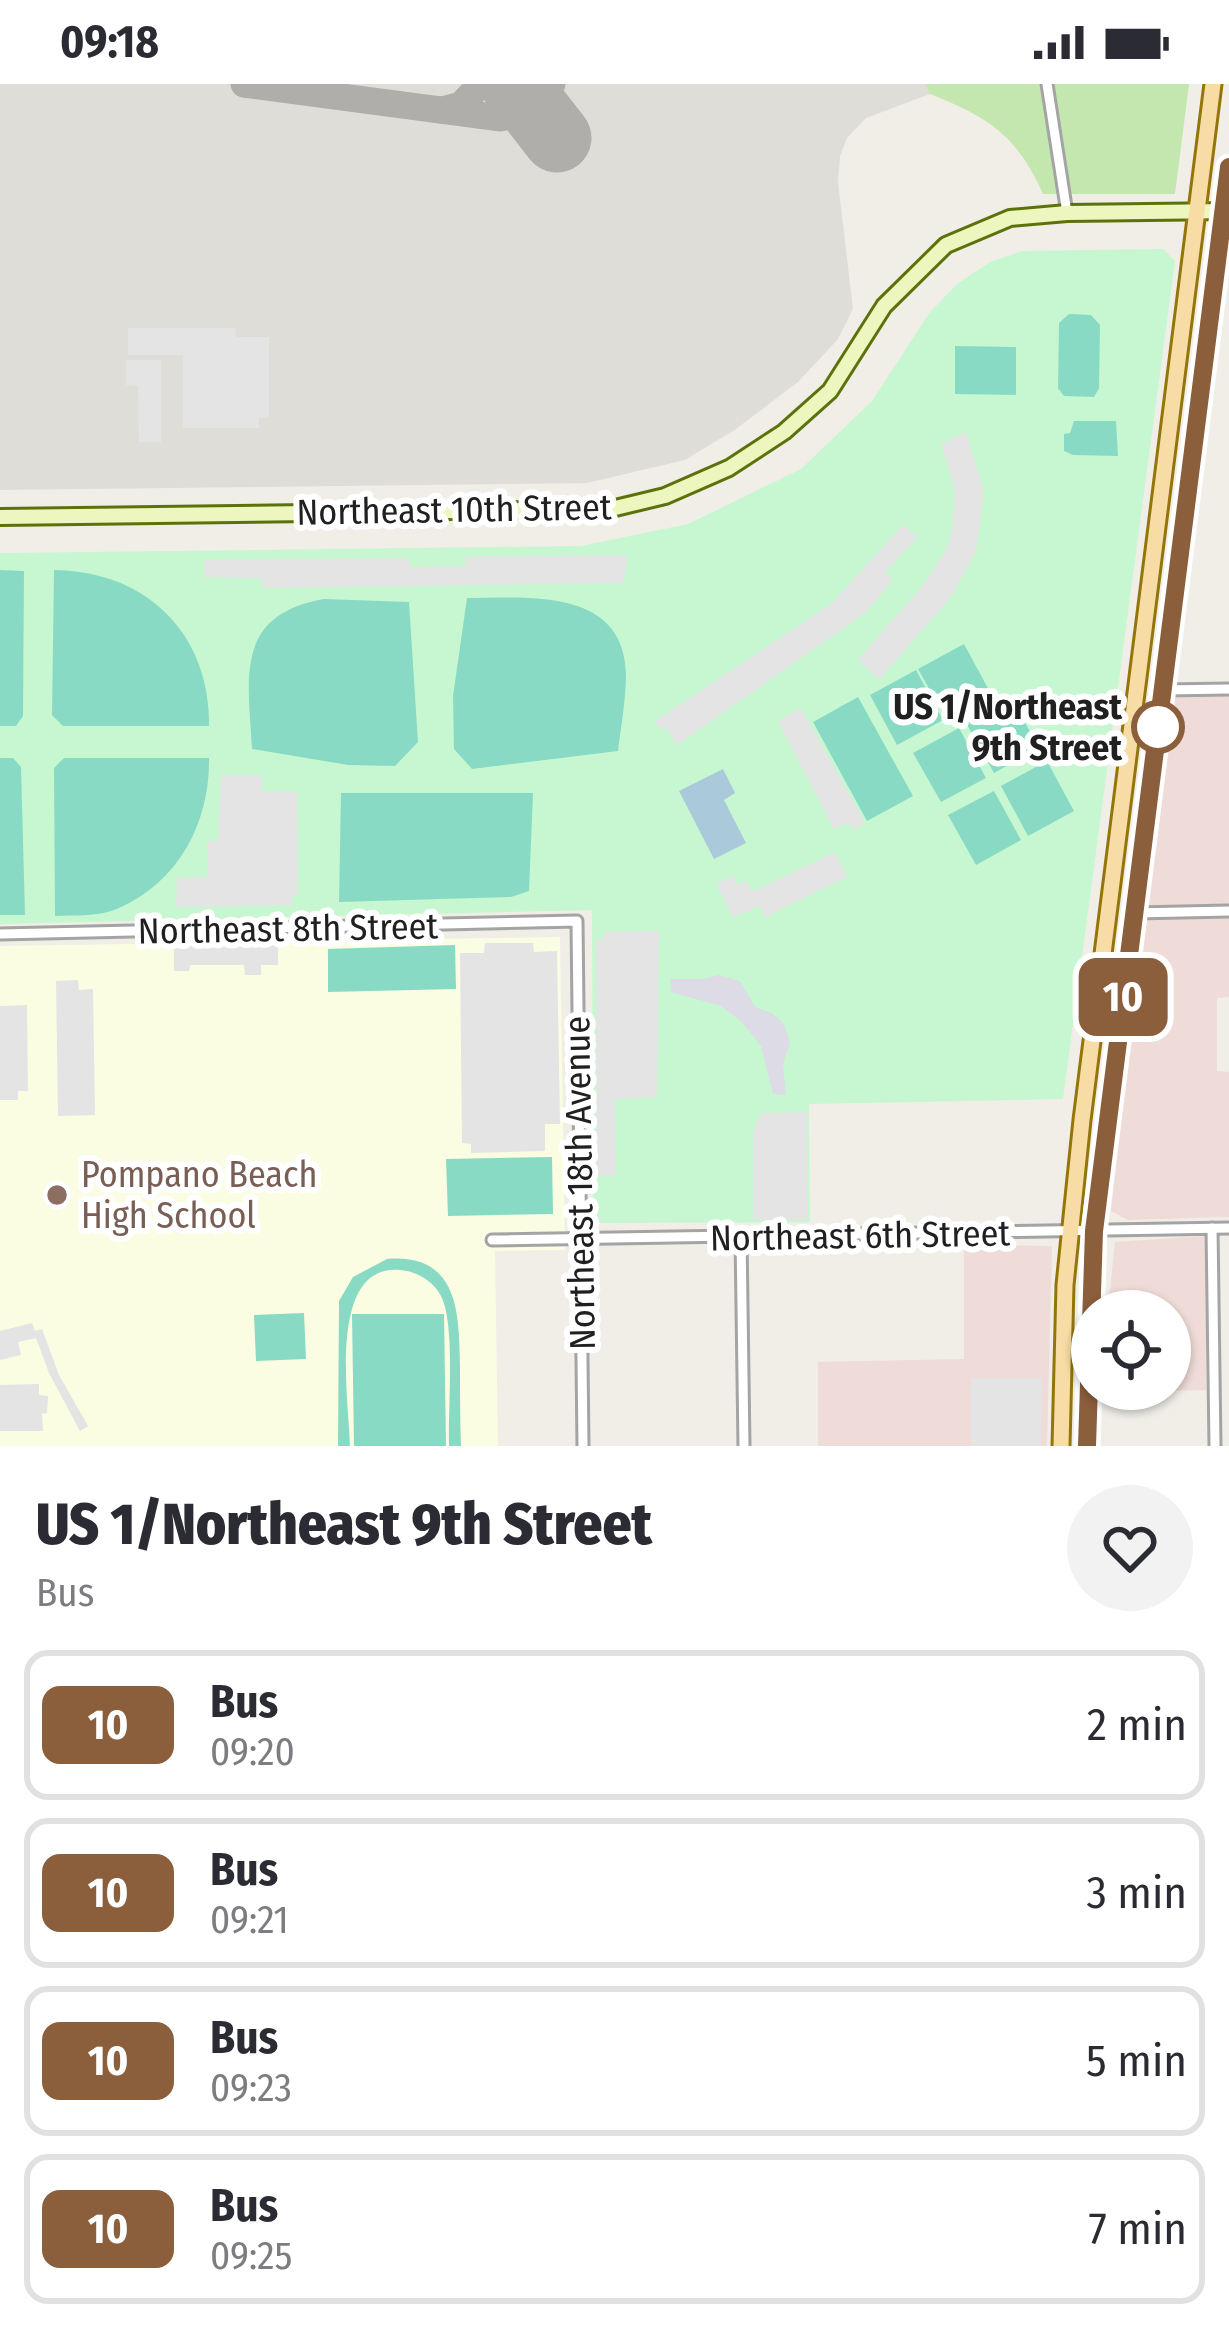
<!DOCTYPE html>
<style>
:root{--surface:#fff;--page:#f2f2f3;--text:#2b2b33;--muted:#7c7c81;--line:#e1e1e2}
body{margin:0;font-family:"Fira Sans Condensed",sans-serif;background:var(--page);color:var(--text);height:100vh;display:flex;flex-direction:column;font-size:45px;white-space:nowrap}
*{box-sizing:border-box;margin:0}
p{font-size:39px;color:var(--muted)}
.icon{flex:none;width:66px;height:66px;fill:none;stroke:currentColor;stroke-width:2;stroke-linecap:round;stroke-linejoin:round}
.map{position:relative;height:1362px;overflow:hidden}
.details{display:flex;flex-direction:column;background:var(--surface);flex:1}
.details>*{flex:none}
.badge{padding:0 24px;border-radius:18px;font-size:42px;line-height:78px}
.controls{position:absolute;left:1071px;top:1206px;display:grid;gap:24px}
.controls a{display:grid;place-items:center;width:120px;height:120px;border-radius:50%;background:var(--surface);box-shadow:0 3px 9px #0004;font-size:60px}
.map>.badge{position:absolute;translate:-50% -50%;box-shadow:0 0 0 6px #fff}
.round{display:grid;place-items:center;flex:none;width:126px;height:126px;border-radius:63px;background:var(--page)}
.headline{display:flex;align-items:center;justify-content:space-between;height:204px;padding:0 36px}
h1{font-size:57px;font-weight:800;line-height:90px}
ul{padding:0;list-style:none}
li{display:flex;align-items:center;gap:36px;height:150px;margin:0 24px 18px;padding:0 12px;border:6px solid var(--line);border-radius:24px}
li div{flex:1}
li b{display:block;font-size:45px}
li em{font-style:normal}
li .badge{min-width:132px;font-weight:700;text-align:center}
.status{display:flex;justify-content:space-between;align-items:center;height:84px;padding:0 60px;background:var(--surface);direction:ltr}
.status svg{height:33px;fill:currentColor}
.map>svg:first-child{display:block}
.commercial{fill:#efdbd7}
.education{fill:#fafde2}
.airport{fill:#dfddd8}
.grass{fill:#c4e7b0}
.park{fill:#c7f7d0}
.pitch{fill:#89dac4}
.parking{fill:#e4e4e4}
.plaza{fill:#dcdbe6}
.water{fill:#aacadb}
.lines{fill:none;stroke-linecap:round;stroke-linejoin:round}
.taxiway{stroke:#afaeaa;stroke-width:27}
.runway{stroke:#afaeaa;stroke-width:69}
.street-casing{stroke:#a4a4a4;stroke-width:15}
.secondary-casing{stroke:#5b720b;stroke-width:20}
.primary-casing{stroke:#937509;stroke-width:21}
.street{stroke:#fff;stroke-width:9}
.secondary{stroke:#edf6be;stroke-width:14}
.primary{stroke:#f7dda5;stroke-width:15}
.line-casing{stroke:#fff;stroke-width:27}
.line{stroke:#8b5e3c;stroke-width:18}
.stop-dot{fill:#fff;stroke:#8b5e3c;stroke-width:6}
.education-dot{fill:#8d6e63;stroke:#fff;stroke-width:4.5}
.labels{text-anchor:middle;stroke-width:12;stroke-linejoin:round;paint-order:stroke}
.street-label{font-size:36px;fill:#202020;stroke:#fff}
.stop-label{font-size:36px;font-weight:bold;fill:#202020;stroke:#fff;text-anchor:end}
.education-label{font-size:36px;fill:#785e54;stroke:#fff;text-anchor:start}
</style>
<div class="status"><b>09:18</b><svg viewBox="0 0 49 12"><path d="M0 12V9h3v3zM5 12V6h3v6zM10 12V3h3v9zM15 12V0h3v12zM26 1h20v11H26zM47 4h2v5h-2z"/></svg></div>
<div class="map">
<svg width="1229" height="1362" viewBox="0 0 1229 1362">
<rect width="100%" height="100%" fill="#f0eee7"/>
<g class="commercial">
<polygon points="1168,611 1229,611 1229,913 1217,914 1217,987 1229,988 1229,1133 1128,1136 1111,1127"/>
<polygon points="1206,1152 1206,1306 1101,1308 1170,1305 1170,1227 1108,1227 1115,1158"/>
<polygon points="964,1161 1052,1162 1047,1362 818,1362 818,1278 964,1275"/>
</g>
<polygon class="education" points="560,853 565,1166 495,1167 498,1362 0,1362 0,862"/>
<polygon class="airport" points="0,0 925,0 930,10 866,34 847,54 840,72 838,98 853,225 838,255 799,297 736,345 685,376 587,399 0,406"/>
<path class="grass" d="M925 0H1189L1175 110H1043C1017 52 989 33 930 10Z"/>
<polygon class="park" points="1163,165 1175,177 1063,1015 809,1020 810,1138 601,1139 593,1127 592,826 0,840 0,469 581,462 688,440 801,385 872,317 930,228 957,200 990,178 1022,167"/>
<g class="pitch">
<polygon points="1069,230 1091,231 1100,241 1099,304 1094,313 1064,312 1058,304 1059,239"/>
<polygon points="955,262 1016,263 1016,311 955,310"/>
<polygon points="1074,337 1116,337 1118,372 1073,371 1064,367 1064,350 1070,349"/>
<polygon points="0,486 24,487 23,632 16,642 0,642"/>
<path d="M54 486C147 487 210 550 209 642H63L52 631Z"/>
<path d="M467 514C527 514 624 503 626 590 626 615 621 642 618 667L472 685 454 665 453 612Z"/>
<path d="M324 515 409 518 418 658 395 682 348 681 252 665C248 593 234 531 324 515Z"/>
<polygon points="964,560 991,610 946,635 918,585"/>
<polygon points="916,586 943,636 897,661 870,611"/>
<polygon points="858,613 913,712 867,737 813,638"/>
<polygon points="1012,615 1039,664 994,689 966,639"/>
<polygon points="959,644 986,694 941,718 913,669"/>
<polygon points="0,674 13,674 21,683 25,831 0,831"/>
<path d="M64 674H209C210 737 180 797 119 824 99 833 76 831 55 832L54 684Z"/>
<polygon points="1047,677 1074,727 1028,752 1001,702"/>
<polygon points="994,707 1021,756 976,781 948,731"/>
<polygon points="341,709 533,709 529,807 511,813 339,818"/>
<polygon points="455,861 456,905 328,908 328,865"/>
<polygon points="552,1073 553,1130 448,1132 446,1075"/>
<path d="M387 1175C460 1169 459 1231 460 1284 460 1310 460 1336 461 1362H449C448 1323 454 1259 445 1223 441 1204 425 1191 407 1187 325 1171 349 1316 350 1362H338L339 1217 353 1193Z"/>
<polygon points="304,1229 306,1275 256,1277 254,1231"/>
<polygon points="352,1230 444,1230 446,1362 354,1362"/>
</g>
<g class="parking">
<polygon points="128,244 235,244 236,253 269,253 269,333 259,334 259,344 183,344 183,271 128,271"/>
<polygon points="126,276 161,276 161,358 139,358 138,302 126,301"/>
<polygon points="966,348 984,408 976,467 951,513 879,596 858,575 921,504 945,468 952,448 955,405 941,360"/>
<polygon points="903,441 918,453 885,488 893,496 865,529 677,661 666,643 661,646 655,637 831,520"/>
<polygon points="627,471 624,499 262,504 261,494 204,493 205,476 409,474 410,483 465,482 466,473"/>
<polygon points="801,624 865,739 853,746 849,739 834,745 778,637"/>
<polygon points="221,691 262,691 262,707 297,707 298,811 292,812 292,821 176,823 177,794 208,793 208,757 218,757"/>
<polygon points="835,768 847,793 765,833 760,822 733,833 716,799 733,792 738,801 746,797 752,808"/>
<polygon points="659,847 657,1013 615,1015 616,1092 597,1092 596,856 604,855 604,848"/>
<polygon points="485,859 533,859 534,868 557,867 560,1040 545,1040 545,1067 471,1069 471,1060 462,1059 460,869 484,869"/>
<polygon points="278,861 278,881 261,881 261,891 245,891 244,881 190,881 189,887 174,887 174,865 184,862"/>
<polygon points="78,896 79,906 93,905 95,1031 58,1032 56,897"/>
<polygon points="27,921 28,1007 18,1007 18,1016 0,1016 0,922"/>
<polygon points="807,1028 808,1136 753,1136 753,1050 760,1029"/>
<polygon points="32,1239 35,1247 42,1245 59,1291 88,1342 80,1347 49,1289 36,1254 18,1258 21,1271 0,1276 0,1247"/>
<polygon points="971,1294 1042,1294 1041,1362 971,1362"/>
<polygon points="39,1300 39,1311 48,1312 47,1329 42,1330 43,1347 0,1347 0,1301"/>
</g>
<polygon class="plaza" points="718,891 740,897 755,923 772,929 784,940 790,959 783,980 786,1011 773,1010 761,962 742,938 721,922 671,908 670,895 703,895"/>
<polygon class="water" points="723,685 735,709 724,716 746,759 714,775 679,707"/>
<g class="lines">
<g class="taxiway">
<polyline points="244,0 501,34 535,25 552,0"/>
<polyline points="442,26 461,21 481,0"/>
</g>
<polyline class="runway" points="515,0 557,54"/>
<defs>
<g id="street">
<polyline points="1047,0 1067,129"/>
<polyline points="1163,606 1229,605"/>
<polyline points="1134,829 1229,827"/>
<polyline points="0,850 577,837 583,1362"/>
<polyline points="1212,1144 1215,1362"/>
<polyline points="741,1152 744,1362"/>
<polyline points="492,1156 1229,1144"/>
</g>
<polyline id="secondary" points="0,433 611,425 665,412 729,384 784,348 830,307 884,222 946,161 1010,134 1067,129 1229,127"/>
<g id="primary">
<polyline points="1061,1362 1065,1201 1082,1036 1213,0"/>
<polyline points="1087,1362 1094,1147 1229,83"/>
</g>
</defs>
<use href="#street" class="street-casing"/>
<use href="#secondary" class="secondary-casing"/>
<use href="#primary" class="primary-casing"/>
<use href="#street" class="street"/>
<use href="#secondary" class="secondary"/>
<use href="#primary" class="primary"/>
</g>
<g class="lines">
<defs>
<polyline id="line" points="1087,1362 1094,1147 1229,83"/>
</defs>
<use href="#line" class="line-casing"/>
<use href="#line" class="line"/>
</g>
<circle class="stop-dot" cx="1158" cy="643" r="24"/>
<circle class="education-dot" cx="57" cy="1111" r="12"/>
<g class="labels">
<g class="street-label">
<text transform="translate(454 425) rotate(-1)" y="13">Northeast 10th Street</text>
<text transform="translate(288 844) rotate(-1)" y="13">Northeast 8th Street</text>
<text transform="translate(579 1099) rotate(-91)" y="13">Northeast 18th Avenue</text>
<text transform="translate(860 1151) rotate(-1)" y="13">Northeast 6th Street</text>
</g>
<g class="stop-label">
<text x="1122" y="635">US 1/Northeast<tspan x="1122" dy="41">9th Street</tspan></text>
</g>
<g class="education-label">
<text x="81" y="1103">Pompano Beach<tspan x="81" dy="41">High School</tspan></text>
</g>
</g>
</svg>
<div class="controls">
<a><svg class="icon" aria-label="locate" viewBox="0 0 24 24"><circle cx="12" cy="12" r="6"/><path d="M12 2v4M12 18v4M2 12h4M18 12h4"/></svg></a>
</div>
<b class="badge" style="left:1123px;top:913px;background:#8b5e3c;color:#fff">10</b>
</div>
<section class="details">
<div class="headline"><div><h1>US 1/Northeast 9th Street</h1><p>Bus</p></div><a class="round"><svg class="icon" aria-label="heart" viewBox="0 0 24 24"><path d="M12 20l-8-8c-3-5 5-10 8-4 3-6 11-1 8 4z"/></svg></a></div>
<ul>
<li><span class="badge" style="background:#8b5e3c;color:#fff">10</span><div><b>Bus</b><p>09:20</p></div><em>2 min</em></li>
<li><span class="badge" style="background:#8b5e3c;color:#fff">10</span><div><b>Bus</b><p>09:21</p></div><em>3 min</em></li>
<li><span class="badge" style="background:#8b5e3c;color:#fff">10</span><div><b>Bus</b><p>09:23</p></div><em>5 min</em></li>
<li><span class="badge" style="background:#8b5e3c;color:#fff">10</span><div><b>Bus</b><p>09:25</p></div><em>7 min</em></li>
</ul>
</section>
